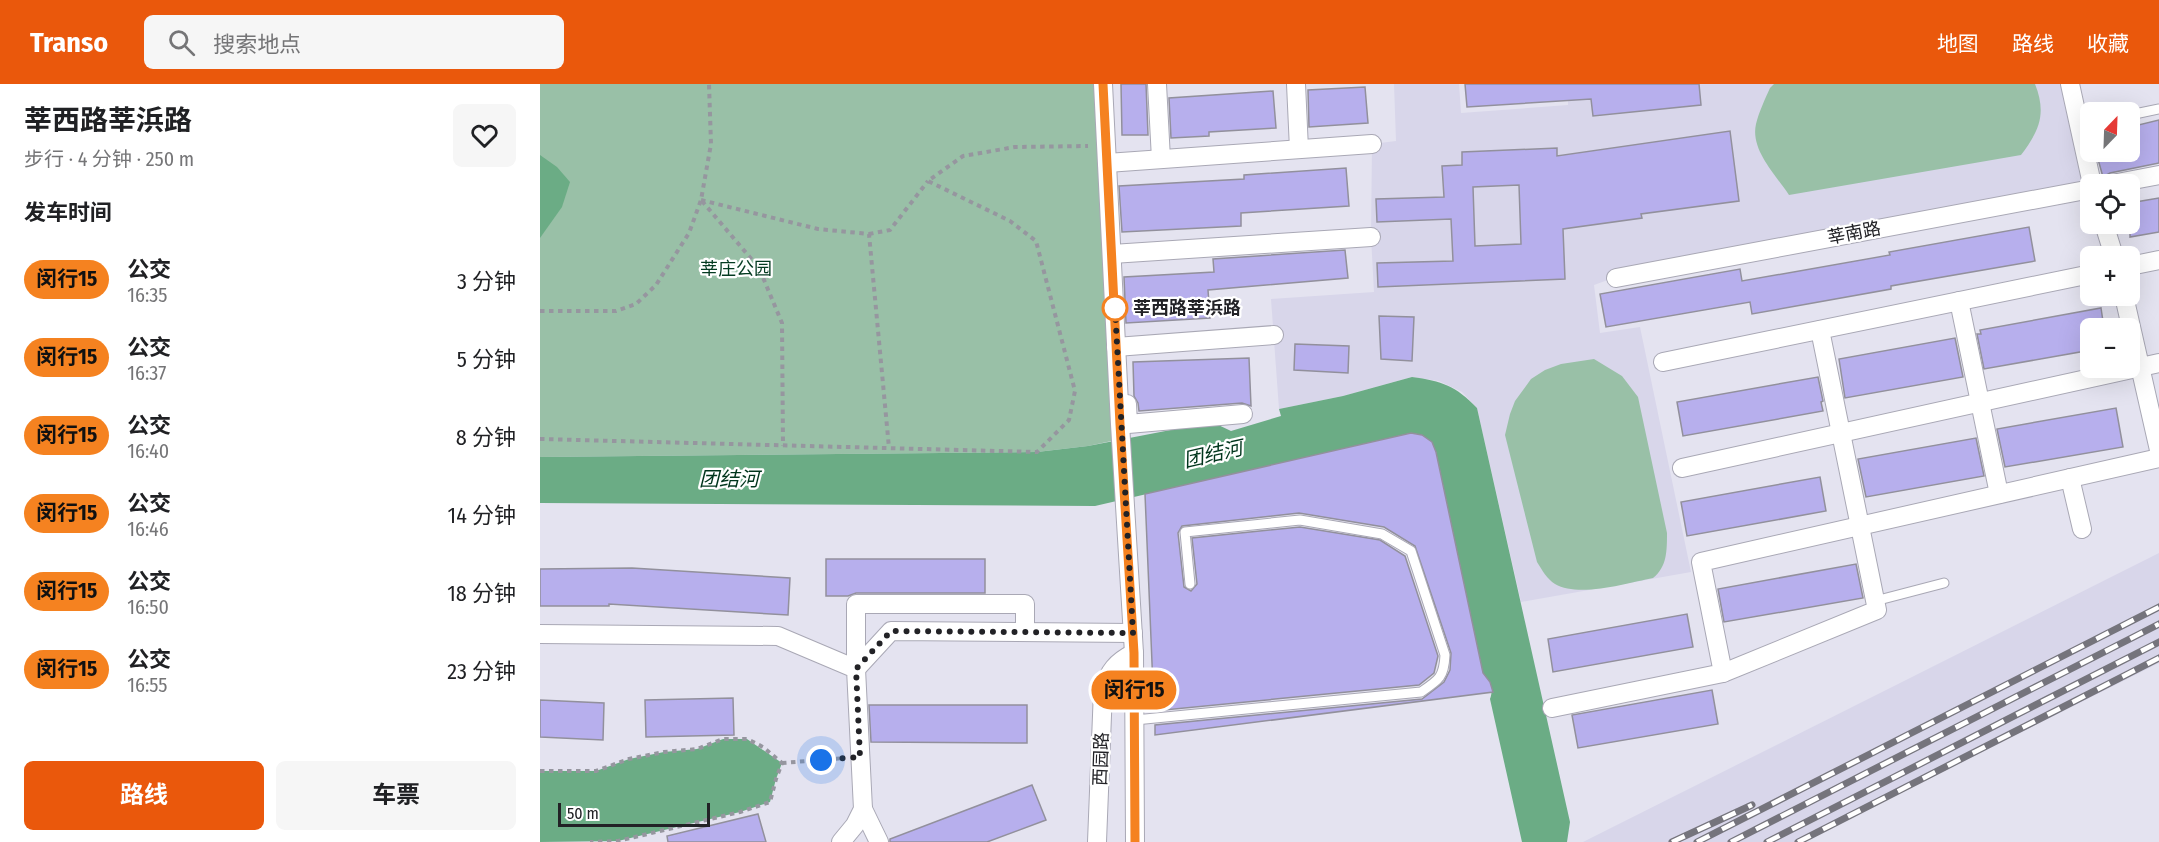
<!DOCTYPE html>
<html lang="zh">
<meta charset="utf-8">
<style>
:root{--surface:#fff;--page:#f6f6f6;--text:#202124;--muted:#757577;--accent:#ea580c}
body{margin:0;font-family:"Fira Sans Condensed","Noto Sans SC",sans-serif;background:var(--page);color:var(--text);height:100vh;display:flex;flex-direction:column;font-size:22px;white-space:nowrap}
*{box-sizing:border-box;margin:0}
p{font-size:20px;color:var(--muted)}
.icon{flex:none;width:33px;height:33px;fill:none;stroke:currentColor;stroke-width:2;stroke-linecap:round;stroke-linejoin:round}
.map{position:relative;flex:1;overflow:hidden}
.drawer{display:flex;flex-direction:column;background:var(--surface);width:540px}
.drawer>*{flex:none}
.badge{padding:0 12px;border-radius:20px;font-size:21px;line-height:39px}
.needle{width:39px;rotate:23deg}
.controls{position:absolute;left:1540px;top:18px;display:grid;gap:12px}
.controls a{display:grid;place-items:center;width:60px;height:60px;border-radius:9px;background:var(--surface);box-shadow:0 6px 24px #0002;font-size:30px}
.scale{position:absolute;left:18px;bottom:15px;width:152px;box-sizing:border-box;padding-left:6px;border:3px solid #222226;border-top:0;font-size:16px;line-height:21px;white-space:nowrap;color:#222226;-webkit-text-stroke:4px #fff;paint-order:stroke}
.you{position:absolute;width:30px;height:30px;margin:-15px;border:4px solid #fff;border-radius:50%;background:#1a73e8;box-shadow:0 0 0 9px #1a73e833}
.map>.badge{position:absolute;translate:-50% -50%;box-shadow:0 0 0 3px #fff}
h2{padding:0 24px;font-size:22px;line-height:54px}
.round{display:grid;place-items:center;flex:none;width:63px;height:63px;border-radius:9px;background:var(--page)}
.overview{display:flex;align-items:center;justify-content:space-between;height:102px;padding:0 24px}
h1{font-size:28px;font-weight:700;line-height:45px}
.action{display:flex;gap:12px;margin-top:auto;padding:12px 24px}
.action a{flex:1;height:69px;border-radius:9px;background:var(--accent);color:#fff;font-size:24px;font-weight:700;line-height:69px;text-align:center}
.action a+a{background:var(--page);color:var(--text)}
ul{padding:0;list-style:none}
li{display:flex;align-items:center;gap:18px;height:78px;padding:0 24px}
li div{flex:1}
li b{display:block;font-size:22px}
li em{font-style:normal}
li .badge{min-width:66px;font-weight:700;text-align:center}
header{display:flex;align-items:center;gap:36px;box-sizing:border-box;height:84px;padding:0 30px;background:var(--accent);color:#fff}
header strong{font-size:28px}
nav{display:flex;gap:33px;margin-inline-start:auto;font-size:21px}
.search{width:420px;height:54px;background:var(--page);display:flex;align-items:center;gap:15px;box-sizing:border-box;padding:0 21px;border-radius:9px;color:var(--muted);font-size:22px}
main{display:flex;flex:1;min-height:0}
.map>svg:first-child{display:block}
.built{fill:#d8d6ea}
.green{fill:#99c0a7}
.water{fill:#6bac85}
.building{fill:#b7afed;stroke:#92909c;stroke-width:1.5;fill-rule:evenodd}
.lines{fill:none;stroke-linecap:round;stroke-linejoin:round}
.lane-casing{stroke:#a9a8b5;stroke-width:11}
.street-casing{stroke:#a9a8b5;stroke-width:20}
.path{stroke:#96969f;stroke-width:4;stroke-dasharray:4.5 4.5;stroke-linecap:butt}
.lane{stroke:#fff;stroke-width:9}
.street{stroke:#fff;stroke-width:18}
.rail-casing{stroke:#75747c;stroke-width:7}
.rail{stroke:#fff;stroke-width:4.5;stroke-dasharray:14;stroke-linecap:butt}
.line-casing{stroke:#fff;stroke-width:14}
.line{stroke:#f58220;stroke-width:9}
.walk{stroke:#222226;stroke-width:6;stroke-dasharray:0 10.8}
.stop-dot{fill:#fff;stroke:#f58220;stroke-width:3}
.labels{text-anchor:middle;stroke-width:4.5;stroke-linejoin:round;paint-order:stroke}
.street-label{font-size:18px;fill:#222226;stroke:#fff}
.park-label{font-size:18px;fill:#043b21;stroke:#fff}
.stop-label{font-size:18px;font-weight:bold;fill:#222226;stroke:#fff;text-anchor:start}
.water-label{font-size:20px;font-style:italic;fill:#00351c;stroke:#fff}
</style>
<header>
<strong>Transo</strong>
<div class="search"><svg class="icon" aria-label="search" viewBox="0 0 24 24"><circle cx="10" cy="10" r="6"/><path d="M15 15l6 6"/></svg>搜索地点</div>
<nav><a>地图</a><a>路线</a><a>收藏</a></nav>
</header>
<main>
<section class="drawer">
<div class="overview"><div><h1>莘西路莘浜路</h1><p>步行 · 4 分钟 · 250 m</p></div><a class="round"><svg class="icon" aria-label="heart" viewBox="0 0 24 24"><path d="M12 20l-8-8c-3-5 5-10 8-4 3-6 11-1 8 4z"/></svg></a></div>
<h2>发车时间</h2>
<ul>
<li><span class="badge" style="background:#f58220;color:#111">闵行15</span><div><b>公交</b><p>16:35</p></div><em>3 分钟</em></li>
<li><span class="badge" style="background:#f58220;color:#111">闵行15</span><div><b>公交</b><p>16:37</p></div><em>5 分钟</em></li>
<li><span class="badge" style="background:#f58220;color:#111">闵行15</span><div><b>公交</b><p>16:40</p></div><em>8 分钟</em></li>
<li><span class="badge" style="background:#f58220;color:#111">闵行15</span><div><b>公交</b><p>16:46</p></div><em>14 分钟</em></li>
<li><span class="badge" style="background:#f58220;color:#111">闵行15</span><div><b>公交</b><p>16:50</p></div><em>18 分钟</em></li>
<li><span class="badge" style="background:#f58220;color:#111">闵行15</span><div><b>公交</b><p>16:55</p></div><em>23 分钟</em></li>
</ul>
<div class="action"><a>路线</a><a>车票</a></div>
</section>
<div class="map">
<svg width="1619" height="758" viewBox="0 0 1619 758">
<rect width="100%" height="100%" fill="#e4e3f0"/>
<g class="built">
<polygon points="854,0 919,0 921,29 1028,21 1028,0 1530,0 1552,100 1076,193 1054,201 1060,249 1100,243 1151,488 981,518 937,324 922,308 899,297 872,293 803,312 739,325 731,215 834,208 831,153 832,60 856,57"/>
<polygon points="1619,469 1619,579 1263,758 1043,758"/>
</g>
<g class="green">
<polygon points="0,0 563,0 581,355 548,362 497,368 0,373"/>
<path d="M1234 0H1495C1507 30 1499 47 1481 71L1249 111C1236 91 1210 66 1216 40 1219 28 1225 15 1230 4Z"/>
<path d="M1054 275 1082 292 1098 313 1127 449C1127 467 1127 483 1113 494 1087 499 1039 514 1015 500 1007 495 1002 486 997 478L965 351 970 330 975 317 991 295 1005 286 1021 280Z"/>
</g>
<g class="water">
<polygon points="0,71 17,83 30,98 22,123 0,154"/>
<path d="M872 293C902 297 916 302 937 324L1030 738 1027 758H982L950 615C954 604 950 598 943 589L896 368C891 355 885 351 871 349L555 422 0 419V373L497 368 548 362 672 338 691 347 741 332 739 325 803 312Z"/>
<polygon points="183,655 207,655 242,679 236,695 230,718 200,728 78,757 0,758 0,687 56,687 89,675 124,668 157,665"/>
</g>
<g class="building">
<polygon points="581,0 606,0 608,51 582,51"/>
<polygon points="925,0 1159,0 1161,21 1053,32 1051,15 927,23"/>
<polygon points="825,3 828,39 769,43 768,6"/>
<polygon points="733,7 736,44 669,48 669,52 631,54 629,14"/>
<polygon points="1619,36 1619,79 1570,89 1563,93 1556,68 1590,68 1590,43"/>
<path d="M1190 47 1199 117 1101 130 1102 134 1023 145 1025 195 838 203 837 179 913 177 911 135 837 138 836 115 904 113 902 82 922 81V68L1017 64V72ZM979 101 981 160 935 162 933 103Z"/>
<polygon points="806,84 809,122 701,129 701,142 582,148 579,102 704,95 704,91"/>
<polygon points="1619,114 1619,148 1590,153 1590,119"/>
<polygon points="1489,143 1495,177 1351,202 1351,205 1212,230 1210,218 1066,243 1060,210 1200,185 1202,197 1350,171 1349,168"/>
<polygon points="805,166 808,194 668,206 670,234 586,239 584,193 674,188 673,175"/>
<polygon points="1561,224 1564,244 1551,244 1551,266 1444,285 1437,250 1441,250 1440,246"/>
<polygon points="839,232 874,233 872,277 841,275"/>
<polygon points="1415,254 1423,293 1305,314 1299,275"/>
<polygon points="755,260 809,262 808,289 754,286"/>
<polygon points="709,274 711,322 702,319 599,327 598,319 594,312 593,278"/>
<polygon points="1278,293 1283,317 1281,318 1283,327 1143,352 1137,318"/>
<polygon points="1576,324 1583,363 1465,383 1457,345"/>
<polygon points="871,349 882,351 892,358 896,368 943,589 950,598 953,608 615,651 615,641 882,615 904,598 910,586 911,569 875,462 844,443 759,429 642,442 638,449 644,503 651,507 657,500 652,454 760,443 840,456 865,472 898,572 894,589 879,601 614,627 605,410"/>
<polygon points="1436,354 1444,392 1326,413 1318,375"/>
<polygon points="1280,393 1286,427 1147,452 1141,418"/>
<polygon points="286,475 445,475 445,509 316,509 308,512 286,512"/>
<polygon points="1316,480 1323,514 1184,538 1178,505"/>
<polygon points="92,484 250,494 248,531 69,520 69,522 0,522 0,485"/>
<polygon points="1147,530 1153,563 1013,588 1008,555"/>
<polygon points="1172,606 1178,640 1038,664 1032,631"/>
<polygon points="193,614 194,651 106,653 105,616"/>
<polygon points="0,616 64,619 63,656 0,653"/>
<polygon points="329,621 487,621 487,659 331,658"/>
<polygon points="492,701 506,736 447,758 350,758 350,755"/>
<polygon points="218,730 226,758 128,758 127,752"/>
</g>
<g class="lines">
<defs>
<g id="lane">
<polyline points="1590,31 1619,25"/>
<polyline points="1335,517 1404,499"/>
<path d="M595 636 881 608C899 596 904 593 905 571L871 467 842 450 760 436 645 448 650 500"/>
</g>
<g id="street">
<polyline points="563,0 580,340 594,569 595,758"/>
<polyline points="617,0 621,75"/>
<polyline points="756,0 759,65"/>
<polyline points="1530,0 1552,100"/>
<polyline points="567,79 832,60"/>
<polyline points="1572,100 1619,91"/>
<polyline points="1564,140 1574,172"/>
<polyline points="572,170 831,153"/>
<polyline points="1590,182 1619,176"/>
<polyline points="1076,194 1551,105"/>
<polyline points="1584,212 1619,366"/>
<polyline points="1419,217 1459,410"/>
<polyline points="576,263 734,251"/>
<polyline points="1123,278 1551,190"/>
<polyline points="587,320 588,340 703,330"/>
<polyline points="1142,384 1619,279"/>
<polyline points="1530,394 1542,445"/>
<polyline points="0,550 238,552 316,585 323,725 315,741 301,758"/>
<polyline points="316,585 351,547 593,549"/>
<polyline points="316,585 316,520 485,520 485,548"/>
<polyline points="1183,589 1337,526 1280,246"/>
<polyline points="1012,624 1183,589 1161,478 1619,374"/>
<polyline points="323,725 339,758"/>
<path d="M557 758 563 606C569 587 576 578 594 569"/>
</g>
</defs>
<use href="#lane" class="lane-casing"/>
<use href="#street" class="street-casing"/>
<g class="path">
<polyline points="161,116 278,145 329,150 349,364"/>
<polyline points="162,117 219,184 242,239 243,362"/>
<polyline points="329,150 350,146 388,97"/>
<polyline points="0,227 76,227 96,220 116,201 149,149 161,116 171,60 169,0"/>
<polyline points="0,355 497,368 529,336 535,307 496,157 470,137 388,97 423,72 475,63 548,62"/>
<polyline points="242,679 305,674"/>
<polyline points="0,687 56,687 89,675 124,668 157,665 183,655 207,655 223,663 242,679 236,695 230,718 200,728 78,757 50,758"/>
</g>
<use href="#lane" class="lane"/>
<use href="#street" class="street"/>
<defs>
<g id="rail">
<polyline points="1132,758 1212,721"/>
<polyline points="1157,758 1619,523"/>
<polyline points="1191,758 1619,540"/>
<polyline points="1227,758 1619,558"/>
<polyline points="1258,758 1619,574"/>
</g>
</defs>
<use href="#rail" class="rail-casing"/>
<use href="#rail" class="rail"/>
</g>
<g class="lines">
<defs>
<polyline id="line" points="563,0 580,340 594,569 595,758"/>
</defs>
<use href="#line" class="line-casing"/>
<use href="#line" class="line"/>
<polyline class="walk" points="281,676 320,673 316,585 351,547 593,549 575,224"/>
</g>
<circle class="stop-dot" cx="575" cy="224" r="12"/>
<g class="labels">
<g class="street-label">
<text transform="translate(1314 149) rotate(-11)" y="6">莘南路</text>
<text transform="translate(561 675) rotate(-88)" y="6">西园路</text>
</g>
<g class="park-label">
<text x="196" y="191">莘庄公园</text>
</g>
<g class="stop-label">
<text x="593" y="230">莘西路莘浜路</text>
</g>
<g class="water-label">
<text transform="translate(673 370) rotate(-13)" y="7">团结河</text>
<text x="189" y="402">团结河</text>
</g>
</g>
</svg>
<div class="controls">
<a><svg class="needle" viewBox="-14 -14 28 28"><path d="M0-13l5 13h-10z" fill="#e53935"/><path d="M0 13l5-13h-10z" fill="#757577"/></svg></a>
<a><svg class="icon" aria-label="locate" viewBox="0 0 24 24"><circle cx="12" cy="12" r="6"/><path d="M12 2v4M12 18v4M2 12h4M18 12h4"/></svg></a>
<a>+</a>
<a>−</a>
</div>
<div class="scale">50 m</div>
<div class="you" style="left:281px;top:676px"></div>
<b class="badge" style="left:594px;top:606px;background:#f58220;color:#111">闵行15</b>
</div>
</main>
